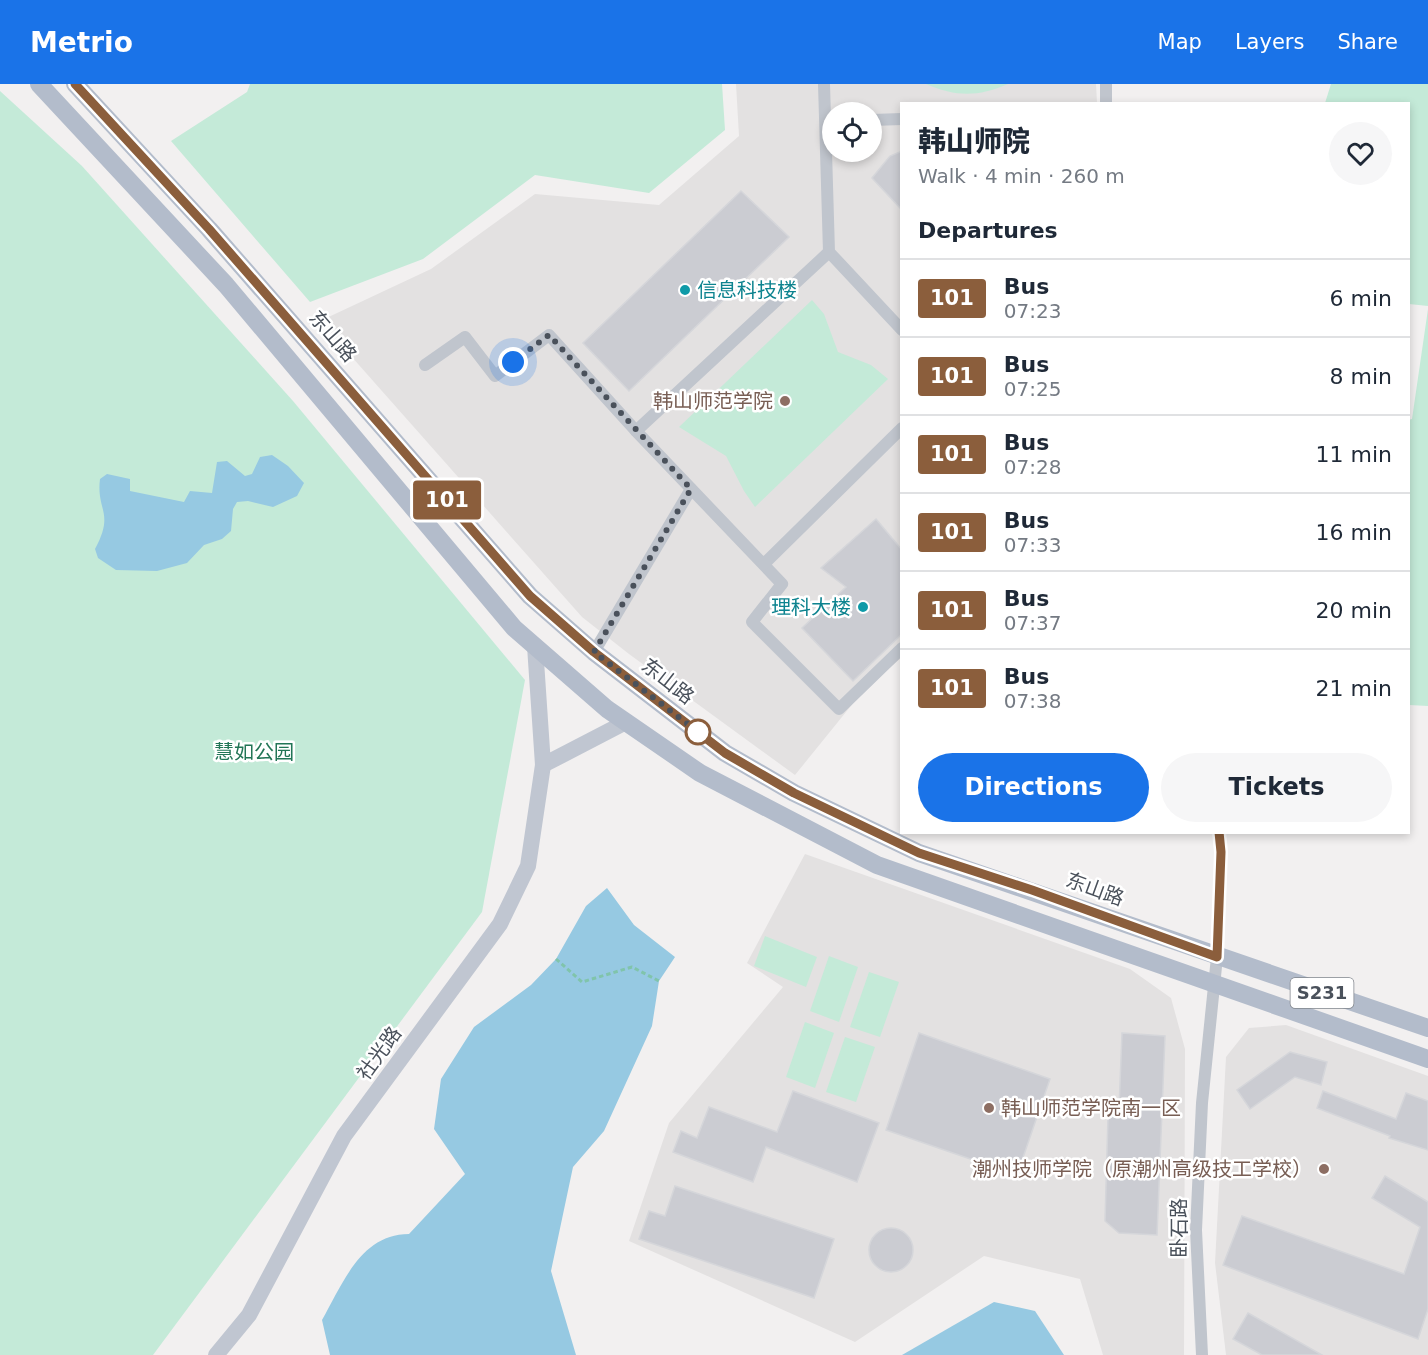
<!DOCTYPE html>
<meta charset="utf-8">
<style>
:root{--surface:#fff;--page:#f6f6f7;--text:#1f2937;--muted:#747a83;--line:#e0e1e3;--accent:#1a73e8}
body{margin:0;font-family:"DejaVu Sans","Noto Sans SC",sans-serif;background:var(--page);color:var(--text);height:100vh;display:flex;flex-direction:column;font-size:22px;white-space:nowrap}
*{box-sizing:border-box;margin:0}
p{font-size:20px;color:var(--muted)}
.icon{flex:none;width:33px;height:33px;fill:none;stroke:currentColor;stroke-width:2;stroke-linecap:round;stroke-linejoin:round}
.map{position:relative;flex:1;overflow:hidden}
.panel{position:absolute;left:900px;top:18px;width:510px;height:732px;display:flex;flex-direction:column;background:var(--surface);border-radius:0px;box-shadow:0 3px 9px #0003}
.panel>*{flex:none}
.badge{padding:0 12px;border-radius:4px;font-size:21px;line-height:39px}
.tools{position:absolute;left:822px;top:18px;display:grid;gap:12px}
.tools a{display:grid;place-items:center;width:60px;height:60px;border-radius:50%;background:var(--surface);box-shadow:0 3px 9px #0003;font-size:30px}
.you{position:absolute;width:30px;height:30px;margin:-15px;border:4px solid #fff;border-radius:50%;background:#1a73e8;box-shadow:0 0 0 9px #1a73e833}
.map>.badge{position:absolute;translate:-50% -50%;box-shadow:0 0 0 3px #fff}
h2{padding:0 18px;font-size:22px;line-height:54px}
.round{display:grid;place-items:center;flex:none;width:63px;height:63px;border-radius:32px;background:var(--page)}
.overview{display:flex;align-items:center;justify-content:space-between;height:102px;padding:0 18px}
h1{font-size:28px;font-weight:800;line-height:45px}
.primary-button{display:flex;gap:12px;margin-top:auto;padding:12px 18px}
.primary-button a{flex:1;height:69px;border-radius:36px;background:var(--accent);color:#fff;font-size:24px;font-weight:800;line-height:69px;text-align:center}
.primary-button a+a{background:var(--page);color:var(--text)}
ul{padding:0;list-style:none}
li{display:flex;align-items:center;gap:18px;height:78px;padding:0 18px;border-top:2px solid var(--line)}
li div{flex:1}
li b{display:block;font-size:22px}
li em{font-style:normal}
li .badge{min-width:66px;font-weight:700;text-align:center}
header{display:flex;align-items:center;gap:36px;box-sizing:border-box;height:84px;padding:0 30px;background:var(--accent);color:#fff}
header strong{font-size:28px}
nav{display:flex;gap:33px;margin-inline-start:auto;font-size:21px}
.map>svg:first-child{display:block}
.education{fill:#e3e1e1;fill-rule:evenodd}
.green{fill:#c4ead8}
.water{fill:#96c9e2}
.building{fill:#cbccd2;stroke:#d5d6da;stroke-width:1.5}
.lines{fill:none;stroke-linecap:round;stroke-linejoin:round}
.path{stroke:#80c4ab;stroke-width:3;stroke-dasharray:4.5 3;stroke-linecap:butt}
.street{stroke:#c0c5cd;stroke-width:12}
.secondary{stroke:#c0c6d1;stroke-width:16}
.primary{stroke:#b3bccb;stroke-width:18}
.line-casing{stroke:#fff;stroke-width:14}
.line{stroke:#8b5e3c;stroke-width:9}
.walk{stroke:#4a515b;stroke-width:6;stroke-dasharray:0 10.8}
.culture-dot{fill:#0f9aa8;stroke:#fff;stroke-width:2}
.education-dot{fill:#8d6e63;stroke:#fff;stroke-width:2}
.stop-dot{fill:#fff;stroke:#8b5e3c;stroke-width:3}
.labels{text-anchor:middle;stroke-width:5;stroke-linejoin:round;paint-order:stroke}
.shield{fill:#fff;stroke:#80858c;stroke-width:1.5}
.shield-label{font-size:18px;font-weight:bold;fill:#4a515b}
.culture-label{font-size:20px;fill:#0d838f;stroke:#fff;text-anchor:start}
.street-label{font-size:20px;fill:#4a515b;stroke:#fff}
.education-label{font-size:20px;fill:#785e54;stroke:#fff;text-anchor:end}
.park-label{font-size:20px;fill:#227556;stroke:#fff}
</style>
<header>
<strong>Metrio</strong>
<nav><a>Map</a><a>Layers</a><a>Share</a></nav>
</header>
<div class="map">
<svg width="1428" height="1271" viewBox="0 0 1428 1271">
<rect width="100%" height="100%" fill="#f2f0f0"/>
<g class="education">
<path d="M736 0H1096L1097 19 902 20 901 574 863 607 795 691 629 570 582 533 320 237 431 185 535 110 659 121 739 52ZM832 28H872V68H832Z"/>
<polygon points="805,770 1130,885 1171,914 1185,965 1184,1271 1103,1271 1080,1195 984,1172 855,1258 629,1157 669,1039 783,903 747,879"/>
<polygon points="1286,941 1428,992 1428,1271 1226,1271 1215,1179 1226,973 1249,944"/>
</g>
<g class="green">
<polygon points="250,0 722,0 725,46 649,109 535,91 423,175 310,218 171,57 247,8"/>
<path d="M926 0H1008C978 13 956 13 926 0Z"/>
<polygon points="1331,0 1428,0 1428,222 1409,220 1408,20 1325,19"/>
<polygon points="0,7 82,82 293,317 525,596 482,828 153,1271 0,1271"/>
<polygon points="812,216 824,230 838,268 871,281 888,295 755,423 744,407 726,372 679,343"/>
<polygon points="1428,225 1428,622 1409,621 1408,336 1412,335"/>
<polygon points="765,852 817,873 806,903 754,882"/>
<polygon points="829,872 858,883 839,938 810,927"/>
<polygon points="869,888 899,898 880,953 850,943"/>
<polygon points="805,938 834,949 815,1004 786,993"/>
<polygon points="845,953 875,963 856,1018 826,1008"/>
</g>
<g class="water">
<path d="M272 371 288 382 304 399 297 412 273 423 248 417 237 418 233 425 231 447 222 455 204 461 187 479 157 487 116 486 98 474 95 465C115 428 96 427 100 395L107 390 130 395V407L184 418 190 407 212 409 217 378 227 377 245 392 252 390 260 373Z"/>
<path d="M607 804 634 841 675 873 659 897 652 942 604 1047 573 1083 551 1187 576 1271H330L322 1236C343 1199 361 1150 409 1150L465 1090 434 1045 441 995 474 943 531 901 556 875 586 822Z"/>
<polygon points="994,1218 1035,1227 1064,1271 902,1271"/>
</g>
<g class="building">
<polygon points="902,67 902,126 872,94 890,72"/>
<polygon points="741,107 789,153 629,307 583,259"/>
<polygon points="876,435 902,466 902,550 853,597 802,544 846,503 821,484"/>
<polygon points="919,949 1050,995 1017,1091 886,1046"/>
<polygon points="1122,949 1165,952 1157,1151 1119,1149 1105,1137 1108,1033 1119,1025"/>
<polygon points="1290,968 1327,978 1321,1001 1295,993 1250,1025 1237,1006"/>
<polygon points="793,1007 879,1039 857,1098 766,1063 753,1098 673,1068 681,1047 697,1054 709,1023 777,1048"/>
<polygon points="1323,1007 1396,1035 1406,1009 1428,1017 1428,1066 1389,1054 1390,1052 1317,1024"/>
<polygon points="1385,1092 1428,1118 1428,1225 1418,1255 1223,1181 1242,1132 1404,1190 1420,1143 1372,1114"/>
<polygon points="675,1102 834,1155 814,1214 639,1155 649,1127 665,1132"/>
<circle cx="891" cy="1166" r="22"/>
<polygon points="1248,1229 1322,1271 1262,1271 1233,1255"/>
</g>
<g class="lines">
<polyline class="path" points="556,875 582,898 632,883 659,897"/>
<g class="street">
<polyline points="824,0 829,168 902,246"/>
<polyline points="1106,0 1106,20"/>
<polyline points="872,36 902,35"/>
<polyline points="425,281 465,253 495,292 549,251 636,347 782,500 752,538 839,625 902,564"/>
<polyline points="636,347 829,168"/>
<polyline points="764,480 902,344"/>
<polyline points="594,568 691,405"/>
<polyline points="1202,1271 1196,1146 1202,1019 1217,873 1221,768 1219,748"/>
</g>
<g class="secondary">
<polyline points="535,562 543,681 626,638"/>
<polyline points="216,1271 249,1231 344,1052 500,840 528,782 543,681"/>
</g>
<g class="primary">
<polyline points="39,0 226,201 514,544 607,625 700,689 877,781 1428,975"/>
<polyline points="75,0 209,145 530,512 594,568 725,669 794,709 919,769 1428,944"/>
</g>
</g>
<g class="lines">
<defs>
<polyline id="line" points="75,0 209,145 530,512 594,568 725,669 794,709 919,769 1032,806 1217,873 1221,768 1219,748"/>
</defs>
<use href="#line" class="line-casing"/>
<use href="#line" class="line"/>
<polyline class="walk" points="513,278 549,251 691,405 594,568 698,648"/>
</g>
<g class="culture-dot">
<circle cx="685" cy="206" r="6"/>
<circle cx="863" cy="523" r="6"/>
</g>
<g class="education-dot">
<circle cx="785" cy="317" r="6"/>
<circle cx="989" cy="1024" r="6"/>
<circle cx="1324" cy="1085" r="6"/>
</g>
<circle class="stop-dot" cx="698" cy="648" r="12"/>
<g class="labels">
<rect class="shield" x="1290.5" y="894" width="63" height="30" rx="4.5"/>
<g class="shield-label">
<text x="1322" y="915">S231</text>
</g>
<g class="culture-label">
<text x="697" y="213">信息科技楼</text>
<text x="851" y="530" text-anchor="end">理科大楼</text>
</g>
<g class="street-label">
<text transform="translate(333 252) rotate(49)" y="7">东山路</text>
<text transform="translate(668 597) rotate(38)" y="7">东山路</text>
<text transform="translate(1095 805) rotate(20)" y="7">东山路</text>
<text transform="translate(379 969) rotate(-54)" y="7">社光路</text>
<text transform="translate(1179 1144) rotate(-90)" y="7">卧石路</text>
</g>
<g class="education-label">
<text x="773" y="324">韩山师范学院</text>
<text x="1001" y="1031" text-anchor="start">韩山师范学院南一区</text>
<text x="1312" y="1092">潮州技师学院（原潮州高级技工学校）</text>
</g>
<g class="park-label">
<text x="254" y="675">慧如公园</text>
</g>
</g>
</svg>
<div class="tools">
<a><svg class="icon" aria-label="locate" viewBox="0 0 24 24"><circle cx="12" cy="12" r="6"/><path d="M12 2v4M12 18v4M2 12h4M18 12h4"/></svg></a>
</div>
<div class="you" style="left:513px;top:278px"></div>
<b class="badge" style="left:447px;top:416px;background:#8b5e3c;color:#fff">101</b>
<section class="panel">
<div class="overview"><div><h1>韩山师院</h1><p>Walk · 4 min · 260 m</p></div><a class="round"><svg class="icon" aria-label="heart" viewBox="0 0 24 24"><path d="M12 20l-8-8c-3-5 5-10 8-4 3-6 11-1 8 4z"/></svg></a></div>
<h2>Departures</h2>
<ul>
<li><span class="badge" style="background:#8b5e3c;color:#fff">101</span><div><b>Bus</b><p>07:23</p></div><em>6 min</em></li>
<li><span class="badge" style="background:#8b5e3c;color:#fff">101</span><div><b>Bus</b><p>07:25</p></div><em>8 min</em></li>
<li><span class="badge" style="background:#8b5e3c;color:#fff">101</span><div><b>Bus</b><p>07:28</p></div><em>11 min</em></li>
<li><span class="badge" style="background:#8b5e3c;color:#fff">101</span><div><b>Bus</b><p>07:33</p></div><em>16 min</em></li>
<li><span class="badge" style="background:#8b5e3c;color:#fff">101</span><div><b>Bus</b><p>07:37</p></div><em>20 min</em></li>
<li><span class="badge" style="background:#8b5e3c;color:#fff">101</span><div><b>Bus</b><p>07:38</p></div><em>21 min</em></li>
</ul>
<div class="primary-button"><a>Directions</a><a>Tickets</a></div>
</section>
</div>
